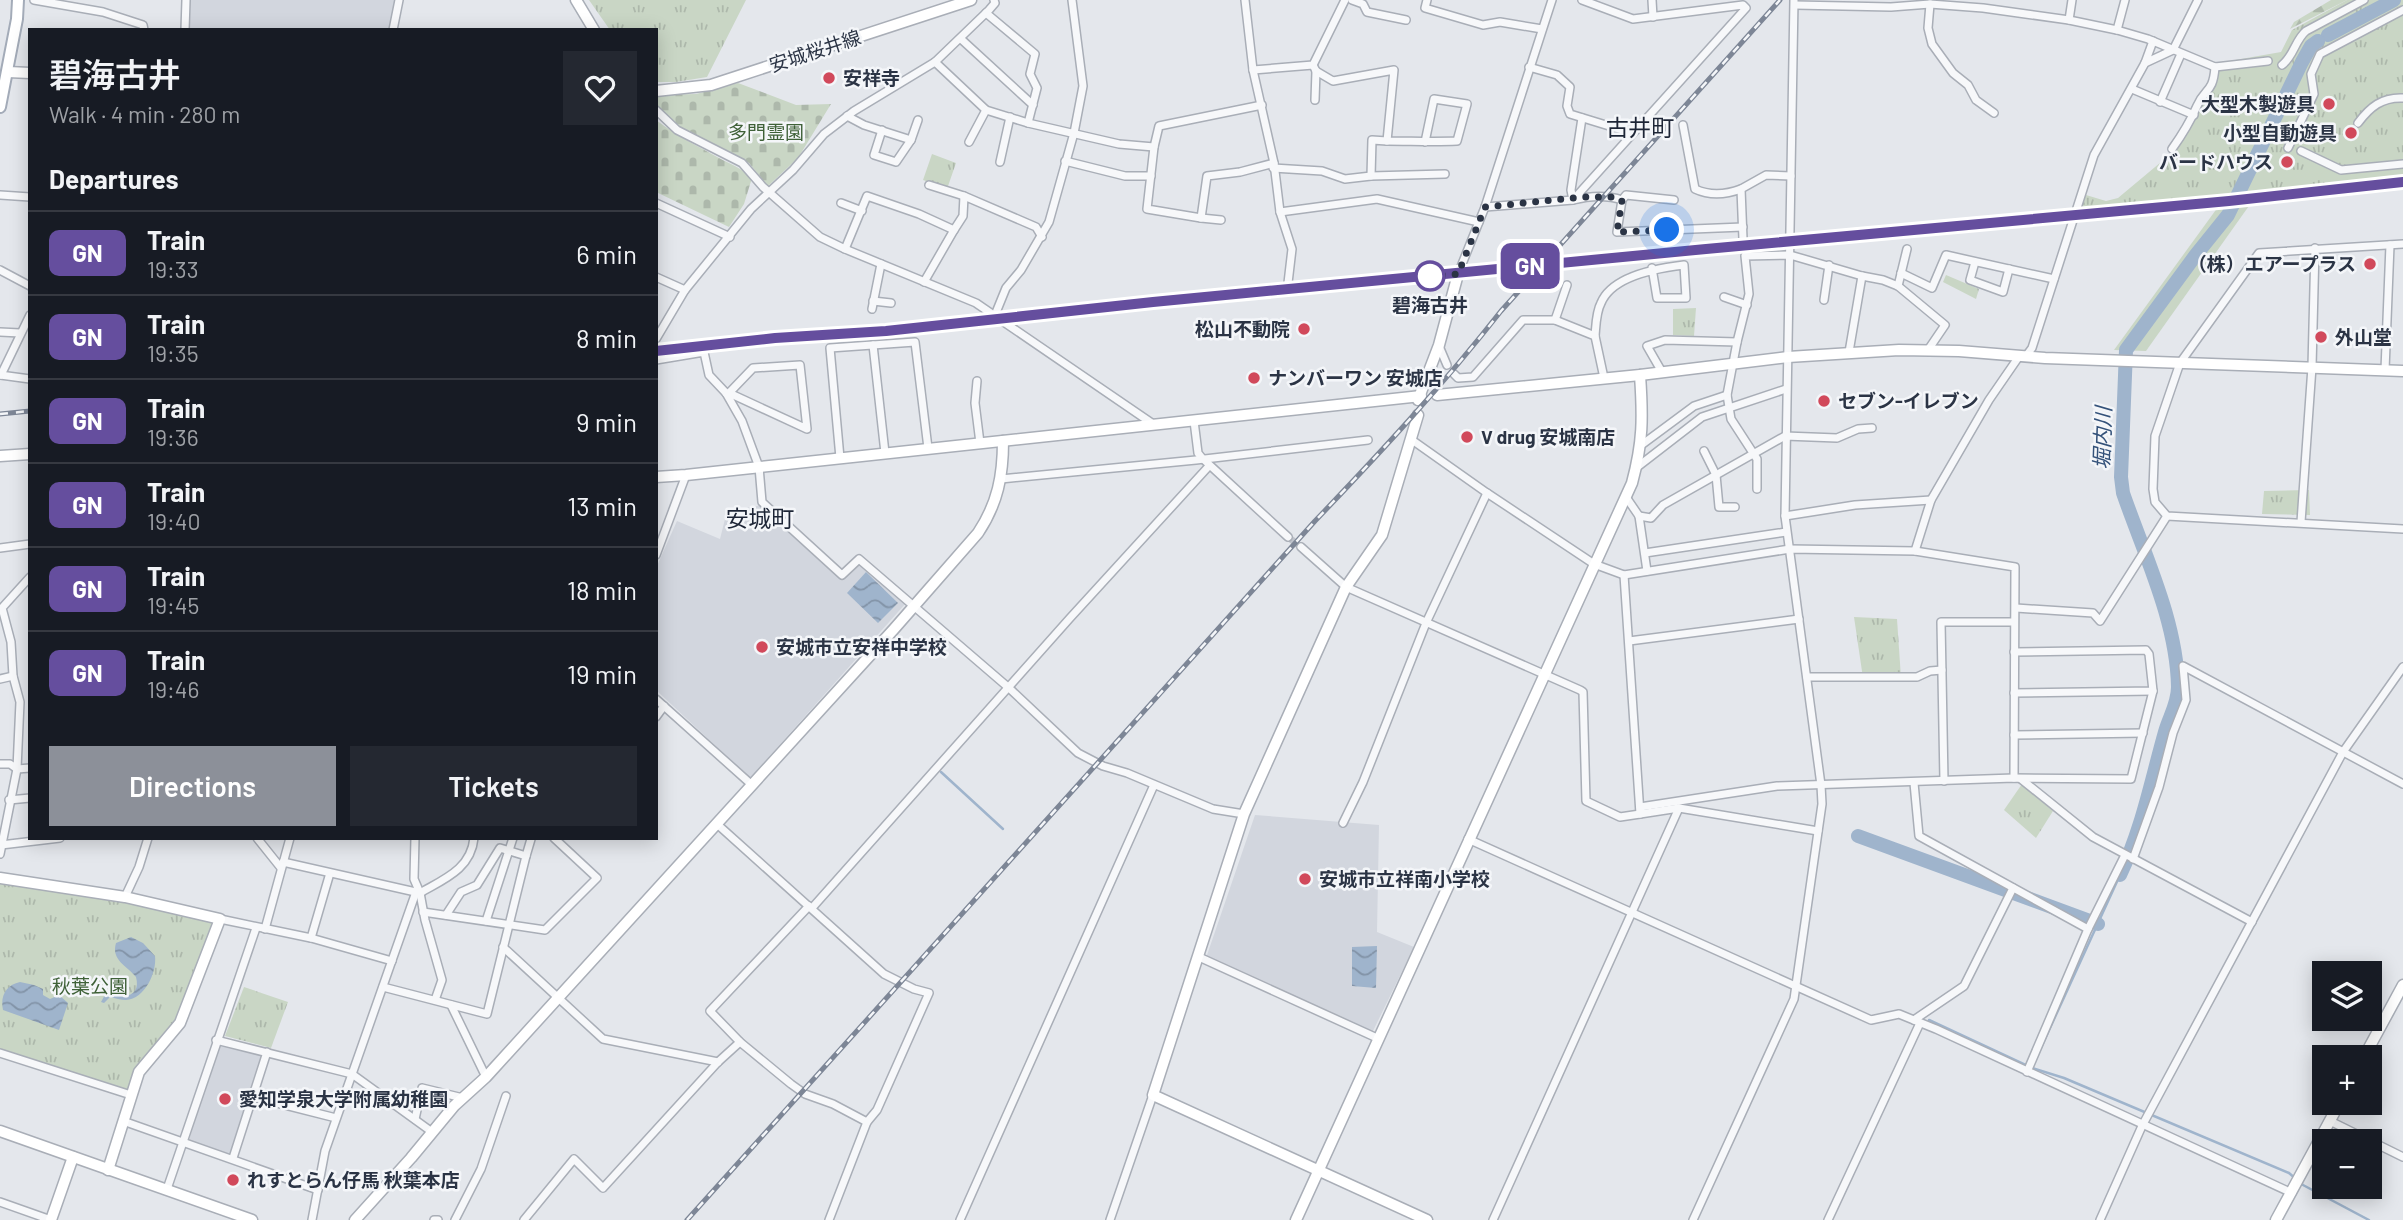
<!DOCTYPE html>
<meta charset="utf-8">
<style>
:root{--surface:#171b24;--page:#242831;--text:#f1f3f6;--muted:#9ea1a6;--line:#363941;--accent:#8c9099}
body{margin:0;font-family:Barlow,"Noto Sans JP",sans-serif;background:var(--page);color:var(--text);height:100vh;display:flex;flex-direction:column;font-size:26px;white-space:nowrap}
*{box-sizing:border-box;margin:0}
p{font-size:23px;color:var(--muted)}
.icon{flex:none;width:38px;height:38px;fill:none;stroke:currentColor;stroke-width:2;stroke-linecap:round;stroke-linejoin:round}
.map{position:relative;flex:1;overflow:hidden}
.panel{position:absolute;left:28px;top:28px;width:630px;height:812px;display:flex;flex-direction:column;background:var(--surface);border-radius:0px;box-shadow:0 4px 18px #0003}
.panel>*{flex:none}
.badge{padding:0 14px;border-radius:10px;font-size:24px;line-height:46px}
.fabs{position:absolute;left:2312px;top:961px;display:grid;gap:14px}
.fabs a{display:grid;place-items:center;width:70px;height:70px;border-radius:0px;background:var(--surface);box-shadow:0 4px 18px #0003;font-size:35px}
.you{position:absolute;width:35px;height:35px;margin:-18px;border:5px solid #fff;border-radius:50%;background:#1a73e8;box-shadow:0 0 0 10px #1a73e833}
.map>.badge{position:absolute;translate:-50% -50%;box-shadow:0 0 0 4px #fff}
h2{padding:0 21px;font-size:26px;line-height:63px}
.round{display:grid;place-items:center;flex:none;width:74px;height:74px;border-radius:0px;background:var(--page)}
.summary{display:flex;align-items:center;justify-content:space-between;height:119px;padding:0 21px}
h1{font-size:33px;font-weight:600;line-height:52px}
.button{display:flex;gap:14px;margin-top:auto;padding:14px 21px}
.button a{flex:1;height:80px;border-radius:0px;background:var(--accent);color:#fff;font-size:28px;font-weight:600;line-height:80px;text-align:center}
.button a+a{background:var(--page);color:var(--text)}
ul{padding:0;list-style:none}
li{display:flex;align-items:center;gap:21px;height:84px;padding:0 21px;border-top:2px solid var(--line)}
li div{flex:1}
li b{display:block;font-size:26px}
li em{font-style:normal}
li .badge{min-width:77px;font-weight:700;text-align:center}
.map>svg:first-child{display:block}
.built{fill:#d2d6de}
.grass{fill:#c9d6c5}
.forest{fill:url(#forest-firs)}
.cemetery{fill:url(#cemetery-stones)}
.park{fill:url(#park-tufts)}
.water{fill:url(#water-waves)}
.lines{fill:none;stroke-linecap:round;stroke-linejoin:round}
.stream{stroke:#9fb4cc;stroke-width:2.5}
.river{stroke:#9fb4cc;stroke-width:14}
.street-tunnel{stroke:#bfc3cb;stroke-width:7;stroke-dasharray:7 3.5;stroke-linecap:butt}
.street-casing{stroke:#a9aeb7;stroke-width:10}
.secondary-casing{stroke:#a9aeb7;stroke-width:13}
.primary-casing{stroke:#a3abb8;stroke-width:14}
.street{stroke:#f7f8fa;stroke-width:7}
.secondary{stroke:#fff;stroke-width:10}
.primary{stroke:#fff;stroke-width:10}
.rail-casing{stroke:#7d8696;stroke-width:5}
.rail{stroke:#f4f6f9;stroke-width:2.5;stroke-dasharray:8;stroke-linecap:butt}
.line-casing{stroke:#fff;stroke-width:16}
.line{stroke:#654e9e;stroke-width:10}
.walk{stroke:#2b3445;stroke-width:7;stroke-dasharray:0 12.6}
.poi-dot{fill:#d1495b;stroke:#f4f6f9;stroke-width:2.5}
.stop-dot{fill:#fff;stroke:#654e9e;stroke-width:3.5}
.labels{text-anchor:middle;stroke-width:5;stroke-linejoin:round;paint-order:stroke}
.street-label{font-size:19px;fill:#2b3445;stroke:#f4f6f9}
.poi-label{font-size:19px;font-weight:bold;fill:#2b3445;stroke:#f4f6f9;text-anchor:start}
.park-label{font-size:19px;fill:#3f6138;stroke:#f4f6f9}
.stop-label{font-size:19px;font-weight:bold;fill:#2b3445;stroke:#f4f6f9}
.water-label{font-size:21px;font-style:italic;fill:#34527a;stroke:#f4f6f9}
.quarter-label{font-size:23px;fill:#1d2536;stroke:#f4f6f9}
</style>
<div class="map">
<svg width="2403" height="1220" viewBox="0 0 2403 1220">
<defs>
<pattern id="forest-firs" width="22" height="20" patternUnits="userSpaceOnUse" patternTransform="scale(1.75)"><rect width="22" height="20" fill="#c9d6c5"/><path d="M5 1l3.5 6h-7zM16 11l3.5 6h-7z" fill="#adb8ab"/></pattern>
<pattern id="cemetery-stones" width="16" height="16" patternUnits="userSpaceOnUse" patternTransform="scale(1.75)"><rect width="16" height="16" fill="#c9d6c5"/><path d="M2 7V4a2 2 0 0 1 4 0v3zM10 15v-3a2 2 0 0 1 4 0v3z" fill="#adb8ab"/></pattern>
<pattern id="park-tufts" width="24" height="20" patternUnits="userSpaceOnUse" patternTransform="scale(1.75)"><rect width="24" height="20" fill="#c9d6c5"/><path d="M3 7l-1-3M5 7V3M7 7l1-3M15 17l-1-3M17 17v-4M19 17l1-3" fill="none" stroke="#adb8ab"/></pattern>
<pattern id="water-waves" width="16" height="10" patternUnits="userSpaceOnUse" patternTransform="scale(1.75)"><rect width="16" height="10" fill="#9fb4cc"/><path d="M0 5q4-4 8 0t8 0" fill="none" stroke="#8293a7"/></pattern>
</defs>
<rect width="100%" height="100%" fill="#e4e7ec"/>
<g class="built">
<polygon points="189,0 395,0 389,30 188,30"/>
<polygon points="763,505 841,580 859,564 906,603 750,778 656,690 656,568 677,521 720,539 727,511"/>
<polygon points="1255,815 1379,825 1377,932 1414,947 1372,1033 1206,958"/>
<polygon points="220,1044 262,1054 263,1057 232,1153 229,1154 189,1140 217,1045"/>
</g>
<polygon class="grass" points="2251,203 2146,351 2114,350 2218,207"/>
<polygon class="forest" points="2331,0 2347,0 2290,29 2294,22"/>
<g class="cemetery">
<polygon points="738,83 796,105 831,104 798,158 768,186 749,163 677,129 656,109 656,95 696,94"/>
<path d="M656 120C676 135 697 146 719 158 732 165 740 167 752 178L744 204 729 227 656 192Z"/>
</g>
<g class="park">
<polygon points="589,0 746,0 707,77 676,82 656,82 656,30 610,30"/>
<polygon points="2347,0 2403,0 2403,178 2223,194 2082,212 2081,205 2086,195 2106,201 2118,198 2173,152 2198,116 2199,104 2214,87 2218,63 2281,52 2292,30"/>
<polygon points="932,154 956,163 947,189 923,180"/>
<polygon points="1946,275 1979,289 1976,299 1943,282"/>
<polygon points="1696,308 1694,336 1673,335 1673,309"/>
<polygon points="2309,490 2310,515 2262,514 2264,491"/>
<polygon points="1854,617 1897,619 1901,678 1863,678"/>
<polygon points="2022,784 2053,811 2036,838 2004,810"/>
<polygon points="0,880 121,902 127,901 215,924 178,1021 129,1088 126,1090 0,1050"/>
<polygon points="244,987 288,1002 271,1048 225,1036"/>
</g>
<g class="water">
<polygon points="866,572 898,603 878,623 847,593"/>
<path d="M131 937 143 943 155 956C157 972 145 999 126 1000 121 1000 115 998 110 997L104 1003 101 1002 106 993 114 992 123 997C135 995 139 988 136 977 126 965 111 960 116 943Z"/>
<polygon points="1377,946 1376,988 1352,986 1352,947"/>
<path d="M20 982 34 985 43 989V995L50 999 59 995 68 1003 59 1030 3 1010C0 996 6 985 20 982Z"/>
</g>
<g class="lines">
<g class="stream">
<polyline points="941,772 1003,829"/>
<polyline points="1929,1020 2032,1068 2064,1078 2289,1173 2303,1185 2369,1220"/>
<polyline points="2039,1052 2120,875"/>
</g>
<g class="river">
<polyline points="2328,35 2394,0"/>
<polyline points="1858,836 2098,924"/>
<path d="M2120 875C2142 829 2151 781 2165 732 2169 717 2178 704 2178 687 2177 621 2144 554 2123 493L2121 477 2126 350 2195 256 2228 215 2302 62 2311 46 2318 41"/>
</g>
<polyline class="street-tunnel" points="1288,537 1301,547"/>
<defs>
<g id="street">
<polyline points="34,0 103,12 143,25 144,30"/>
<polyline points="1245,0 1253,70 1274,163 1280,212 1292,249 1288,283"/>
<polyline points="1352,0 1363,4 1367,12 1406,20"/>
<polyline points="1427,0 1425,8 1483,25 1500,22 1542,29"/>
<polyline points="1652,0 1653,17"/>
<polyline points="1930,4 1928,28 1932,44 1953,73 1968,85 1976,100 1994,113"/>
<polyline points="1795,5 1891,7 1930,4 1983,8 2069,20 2117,30 2148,39 2215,67 2268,61"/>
<polyline points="986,13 1035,54 1030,74 1037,88 1028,123"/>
<polyline points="2069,20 2072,0"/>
<polyline points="185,30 186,0"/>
<polyline points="393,30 399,0"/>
<polyline points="2117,30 2125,0"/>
<polyline points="961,39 1033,105"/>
<polyline points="935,62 986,110 1028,123 1119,144 1154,147 1159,126 1262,105"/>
<polyline points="2145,63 2153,41"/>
<path d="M1313 65 1316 71 1333 81 1394 70 1387 141C1411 141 1434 142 1457 141L1467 104 1434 99 1425 142"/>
<path d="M2282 65C2294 56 2295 40 2306 31L2364 0"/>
<polyline points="1529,67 1557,75 1570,87 1567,106 1570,114 1632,133"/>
<polyline points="1253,70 1313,65 1345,0"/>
<polyline points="2132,89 2194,115"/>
<polyline points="1315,100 1316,71"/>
<polyline points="2160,102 2181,54"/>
<polyline points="656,110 677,130 742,163 763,187 820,237 845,249 976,303 1153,424"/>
<polyline points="847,116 864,125 911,140"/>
<path d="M1582 118 1571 190 1573 200C1589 196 1607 195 1622 200"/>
<path d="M2358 123C2370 107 2382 97 2403 98"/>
<path d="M1683 125 1695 189C1710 196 1725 195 1741 189"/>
<polyline points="882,130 874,155 896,162 911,140 918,120"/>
<polyline points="969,142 986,110"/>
<polyline points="1154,147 1147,209 1201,218 1207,176 1240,172 1274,163"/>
<polyline points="2288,148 2314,94 2311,74 2320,54 2403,10"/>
<path d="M2172 149C2182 135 2190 122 2197 106 2205 87 2213 94 2215 67"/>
<polyline points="2301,151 2341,170 2403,164"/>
<polyline points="1065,161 1125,176 1151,176"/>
<polyline points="1000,162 1010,117"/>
<polyline points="1273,168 1322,171 1345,179 1371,176 1445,174"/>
<polyline points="1371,176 1372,140 1387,141"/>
<polyline points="929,185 964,196"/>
<polyline points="0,195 30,197"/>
<polyline points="1674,200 1626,195 1622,200 1617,232 1743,227"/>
<polyline points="656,203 730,237"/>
<polyline points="841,203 862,211"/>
<polyline points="1485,207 1573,200 1746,8 1743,5 1633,19 1582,0"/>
<polyline points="1280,212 1377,199 1479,222"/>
<polyline points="1201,218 1221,220"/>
<polyline points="954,230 963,216 964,196 1036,227 1042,237"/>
<polyline points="1743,239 1741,189 1766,175 1791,176"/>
<polyline points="2403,244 2259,253 2180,363 2155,436 2153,489 2155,502 2167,516 2403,529"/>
<polyline points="845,249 867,196 919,214 954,230 924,282"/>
<polyline points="1975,262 1970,280 2003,292 2009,269"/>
<polyline points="0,270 30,286"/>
<polyline points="1901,273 1932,288 1946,255 2054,279"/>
<polyline points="1458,274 1485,207 1552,0"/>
<polyline points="656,277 685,290"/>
<polyline points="1898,286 1907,249"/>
<polyline points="1724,297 1747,305"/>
<polyline points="1824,300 1829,265"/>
<polyline points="873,301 891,303"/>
<polyline points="872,309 881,264"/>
<polyline points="995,315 1006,288 1021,270 1049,222 1074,133 1083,86 1072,0"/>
<polyline points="1555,320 1567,285"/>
<polyline points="0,332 20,333"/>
<path d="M1595 336C1596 325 1596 312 1601 303 1612 276 1658 268 1684 265L1686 298H1657L1652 268"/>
<polyline points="656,339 685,290 751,209 793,170 824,134 854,111 935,62 989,10 995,3 994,0"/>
<polyline points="873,345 885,453"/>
<polyline points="1439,346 1447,365"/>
<polyline points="1849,352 1862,276"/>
<polyline points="2026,356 2032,348 2094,155 2145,63 2173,50 2198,0"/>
<polyline points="656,360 704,352 709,375 726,393 742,421 759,467 762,502 842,575 859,559 1009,688 1078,753 1103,766 1127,773 1213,809 1244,814"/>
<polyline points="2385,370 2390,245"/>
<polyline points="1662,372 1647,346 1665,340 1737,342"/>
<polyline points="1454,374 1458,378 1473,377 1523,320 1555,320 1595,336 1604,378"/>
<polyline points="0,375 30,379"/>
<polyline points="1,375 30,315"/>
<polyline points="977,381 975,403 980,443"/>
<polyline points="726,393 729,393 753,368 800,365 807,429 729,393"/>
<polyline points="1194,421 1198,453 1202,458 1288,537"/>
<polyline points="1412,440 1487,493 1594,564 1624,575 1790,549 1915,551 2015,567 2014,778"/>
<polyline points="1640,446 1694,406 1727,395"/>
<polyline points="1704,451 1716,475 1719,507 1735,507"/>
<polyline points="840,458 830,348 915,342 928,448"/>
<polyline points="1636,468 1702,417 1786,389"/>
<polyline points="1001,479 1196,460 1368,440"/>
<polyline points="1757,489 1757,459 1731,419 1727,395 1737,342 1749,294 1745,256 1790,255 1862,276 1883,280 1898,286 1945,325 1928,350"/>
<polyline points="1626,497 1639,516 1647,571"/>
<polyline points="1639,516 1651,518 1663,505 1785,436 1837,438 1858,429 1872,428"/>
<polyline points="1785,516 1855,505 1931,500"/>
<polyline points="2301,522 2312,367 2315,248"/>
<polyline points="1301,547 1346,587 1580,690 1583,692 1586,801 1620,817 1640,814 1624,575"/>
<polyline points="0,548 30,544"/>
<polyline points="1915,551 1931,500 1989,400 2020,355"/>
<polyline points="1645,553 1786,532"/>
<polyline points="656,555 686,475"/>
<polyline points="2016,608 2093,613 2100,621 2167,516"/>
<polyline points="1629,641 1799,619"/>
<polyline points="2014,652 2146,650 2149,654 2153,691 2014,693"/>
<polyline points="1807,677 1917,677 1930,671 1942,670"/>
<polyline points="0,679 13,676"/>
<polyline points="656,699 752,785"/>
<polyline points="656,717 664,706"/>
<polyline points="2014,735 2143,733"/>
<polyline points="0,764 10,764 17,769 30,768"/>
<polyline points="2021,779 2093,837 2252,922"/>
<polyline points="1944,781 1941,622 2014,622"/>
<polyline points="1914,783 1919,836 2088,929"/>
<polyline points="9,800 30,798"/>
<polyline points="1640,807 1777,786 2014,778 2131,779 2153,691"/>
<polyline points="1640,814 1679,808 1818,831"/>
<polyline points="1343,823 1363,782 1426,623 1487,493"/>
<polyline points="717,824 884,974 914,989 929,993 877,1110 867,1122 829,1220"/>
<polyline points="257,838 281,868"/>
<polyline points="415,838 414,879 420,893 425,920 442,980 435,1000"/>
<polyline points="1468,839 1871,1020 1899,1014 1936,1029 2292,1193"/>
<polyline points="1,845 60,838"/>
<polyline points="0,854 17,769 20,702 13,676 11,642 2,608 30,577"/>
<polyline points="526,856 531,839"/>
<polyline points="2133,859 2159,787 2173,733 2186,700 2183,666 2403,784"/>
<path d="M283 862 420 893C444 879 471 869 474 838"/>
<polyline points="125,897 139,867 148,838"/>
<polyline points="809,906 710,1011 740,1042 791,1084 805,1094 833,1104 867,1122"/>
<polyline points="812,908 1070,618 1209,466"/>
<polyline points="423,912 545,930 597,878 554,838"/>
<polyline points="220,919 311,938 392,961"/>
<polyline points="486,921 513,838"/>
<polyline points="265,929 290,838"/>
<polyline points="311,938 330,873"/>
<polyline points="503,947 603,1039 718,1062"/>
<polyline points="1199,957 1377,1038"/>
<polyline points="383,987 487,1014 526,856 500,848 477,885 461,892 446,915"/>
<polyline points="451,1005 486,1077"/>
<polyline points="1914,1020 1964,986 2013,888"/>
<polyline points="216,1040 352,1074 432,1132"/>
<polyline points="0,1053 131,1095"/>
<polyline points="2027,1072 2088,929 2125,855"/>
<polyline points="253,1097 336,1118"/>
<polyline points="415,1119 422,1088 463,1098"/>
<polyline points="123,1121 318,1190"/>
<polyline points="2330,1121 2403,1157"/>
<polyline points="233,1158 267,1052"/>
<polyline points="167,1189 256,928"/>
<polyline points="0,1202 51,1220"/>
<polyline points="312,1220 325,1151 416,892"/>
<polyline points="434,1220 438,1220"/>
<polyline points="455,1220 481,1169 506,1096"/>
<polyline points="524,1220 574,1159 603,1188 718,1062 740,1042"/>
<polyline points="960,1220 1154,785"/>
<polyline points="1110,1220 1153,1095"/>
<polyline points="1493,1220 1679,808"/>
<polyline points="1693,1220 1794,999 1822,804 1821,785 1785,516 1794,0"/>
<polyline points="1828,1220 1920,1023"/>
<polyline points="2100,1220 2142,1126 2343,752 2403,667"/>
</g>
<g id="secondary">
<polyline points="576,0 594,30"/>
<polyline points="8,72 30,73"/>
<polyline points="656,91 711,85 971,0"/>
<polyline points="1437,395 1640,375 1788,357 1899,350 1959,351 2045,358 2403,371"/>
<polyline points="1418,400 1439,345 1458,274"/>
<polyline points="1418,415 1382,535 1346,587 1244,814 1153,1095 1427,1220"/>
<polyline points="0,456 30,454"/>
<polyline points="656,477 686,475 1421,396"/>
<polyline points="0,878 125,897 220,919 180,1023 139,1072 108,1170"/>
<polyline points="2364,1057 2403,985"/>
<polyline points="0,1131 252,1220"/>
<polyline points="51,1220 73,1157"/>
<path d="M355 1220 411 1158 454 1106 486 1077 894 629 978 533C998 503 1003 475 1003 441"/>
<path d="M1296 1220 1632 483C1643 442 1643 418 1640 375"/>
<polyline points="2276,1220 2340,1102"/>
</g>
<polyline id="primary" points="0,107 17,19 18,0"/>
</defs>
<use href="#street" class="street-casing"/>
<use href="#secondary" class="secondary-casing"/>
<use href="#primary" class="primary-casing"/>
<use href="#street" class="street"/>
<use href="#secondary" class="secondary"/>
<use href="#primary" class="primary"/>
<defs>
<g id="rail">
<polyline points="656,351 775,338 886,331 1153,302 1706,249 2255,198 2403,182"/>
<polyline points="0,414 30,411"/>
<path d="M687 1220 1315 521C1380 453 1443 385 1501 311L1780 0"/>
</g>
</defs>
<use href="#rail" class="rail-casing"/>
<use href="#rail" class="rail"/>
</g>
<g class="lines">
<defs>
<polyline id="line" points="656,351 775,338 886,331 1153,302 1706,249 2229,201 2403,182"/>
</defs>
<use href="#line" class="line-casing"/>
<use href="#line" class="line"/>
<polyline class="walk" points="1430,276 1458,274 1485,207 1583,197 1612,197 1622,200 1617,232 1667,230"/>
</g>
<g class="poi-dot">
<circle cx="829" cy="78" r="7"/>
<circle cx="2329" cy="104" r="7"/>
<circle cx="2351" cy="133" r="7"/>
<circle cx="2287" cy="162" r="7"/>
<circle cx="2370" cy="264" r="7"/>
<circle cx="1304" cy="329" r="7"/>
<circle cx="2321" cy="337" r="7"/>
<circle cx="1254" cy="378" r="7"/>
<circle cx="1824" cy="401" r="7"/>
<circle cx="1467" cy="437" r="7"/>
<circle cx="762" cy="647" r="7"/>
<circle cx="1305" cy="879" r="7"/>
<circle cx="225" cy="1099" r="7"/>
<circle cx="233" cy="1180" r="7"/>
</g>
<circle class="stop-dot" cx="1430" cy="276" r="14"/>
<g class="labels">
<g class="street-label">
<text transform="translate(815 51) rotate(-18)" y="7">安城桜井線</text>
</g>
<g class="poi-label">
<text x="843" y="85">安祥寺</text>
<text x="2315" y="111" text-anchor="end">大型木製遊具</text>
<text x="2337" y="140" text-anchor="end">小型自動遊具</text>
<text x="2273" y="169" text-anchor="end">バードハウス</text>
<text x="2356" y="271" text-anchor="end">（株）エアープラス</text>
<text x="1290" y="336" text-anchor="end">松山不動院</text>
<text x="2335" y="344">外山堂</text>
<text x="1268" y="385">ナンバーワン 安城店</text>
<text x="1838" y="408">セブン-イレブン</text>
<text x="1481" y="444">V drug 安城南店</text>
<text x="776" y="654">安城市立安祥中学校</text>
<text x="1319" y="886">安城市立祥南小学校</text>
<text x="239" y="1106">愛知学泉大学附属幼稚園</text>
<text x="247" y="1187">れすとらん仔馬 秋葉本店</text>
</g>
<g class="park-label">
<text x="766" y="139">多門霊園</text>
<text x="90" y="993">秋葉公園</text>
</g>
<g class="stop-label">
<text x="1430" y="312">碧海古井</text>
</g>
<g class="water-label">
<text transform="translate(2103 438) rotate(-88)" y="7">堀内川</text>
</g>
<g class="quarter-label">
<text x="1640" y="136">古井町</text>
<text x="760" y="527">安城町</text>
</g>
</g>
</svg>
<div class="fabs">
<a><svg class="icon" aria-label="layers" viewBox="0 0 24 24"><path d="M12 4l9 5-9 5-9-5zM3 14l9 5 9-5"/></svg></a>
<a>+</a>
<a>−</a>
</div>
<div class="you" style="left:1667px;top:230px"></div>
<b class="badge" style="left:1530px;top:266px;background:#654e9e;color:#fff">GN</b>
<section class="panel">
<div class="summary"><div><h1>碧海古井</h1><p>Walk · 4 min · 280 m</p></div><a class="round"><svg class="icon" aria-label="heart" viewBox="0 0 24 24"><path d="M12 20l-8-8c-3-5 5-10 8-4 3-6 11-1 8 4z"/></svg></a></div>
<h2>Departures</h2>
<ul>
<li><span class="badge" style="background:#654e9e;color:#fff">GN</span><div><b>Train</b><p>19:33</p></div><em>6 min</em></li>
<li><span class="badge" style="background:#654e9e;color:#fff">GN</span><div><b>Train</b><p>19:35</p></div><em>8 min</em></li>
<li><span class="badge" style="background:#654e9e;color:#fff">GN</span><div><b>Train</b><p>19:36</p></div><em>9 min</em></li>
<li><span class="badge" style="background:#654e9e;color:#fff">GN</span><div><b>Train</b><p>19:40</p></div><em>13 min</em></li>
<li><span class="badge" style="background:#654e9e;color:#fff">GN</span><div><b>Train</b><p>19:45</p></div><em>18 min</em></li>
<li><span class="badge" style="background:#654e9e;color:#fff">GN</span><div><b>Train</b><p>19:46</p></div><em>19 min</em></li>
</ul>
<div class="button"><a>Directions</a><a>Tickets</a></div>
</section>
</div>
